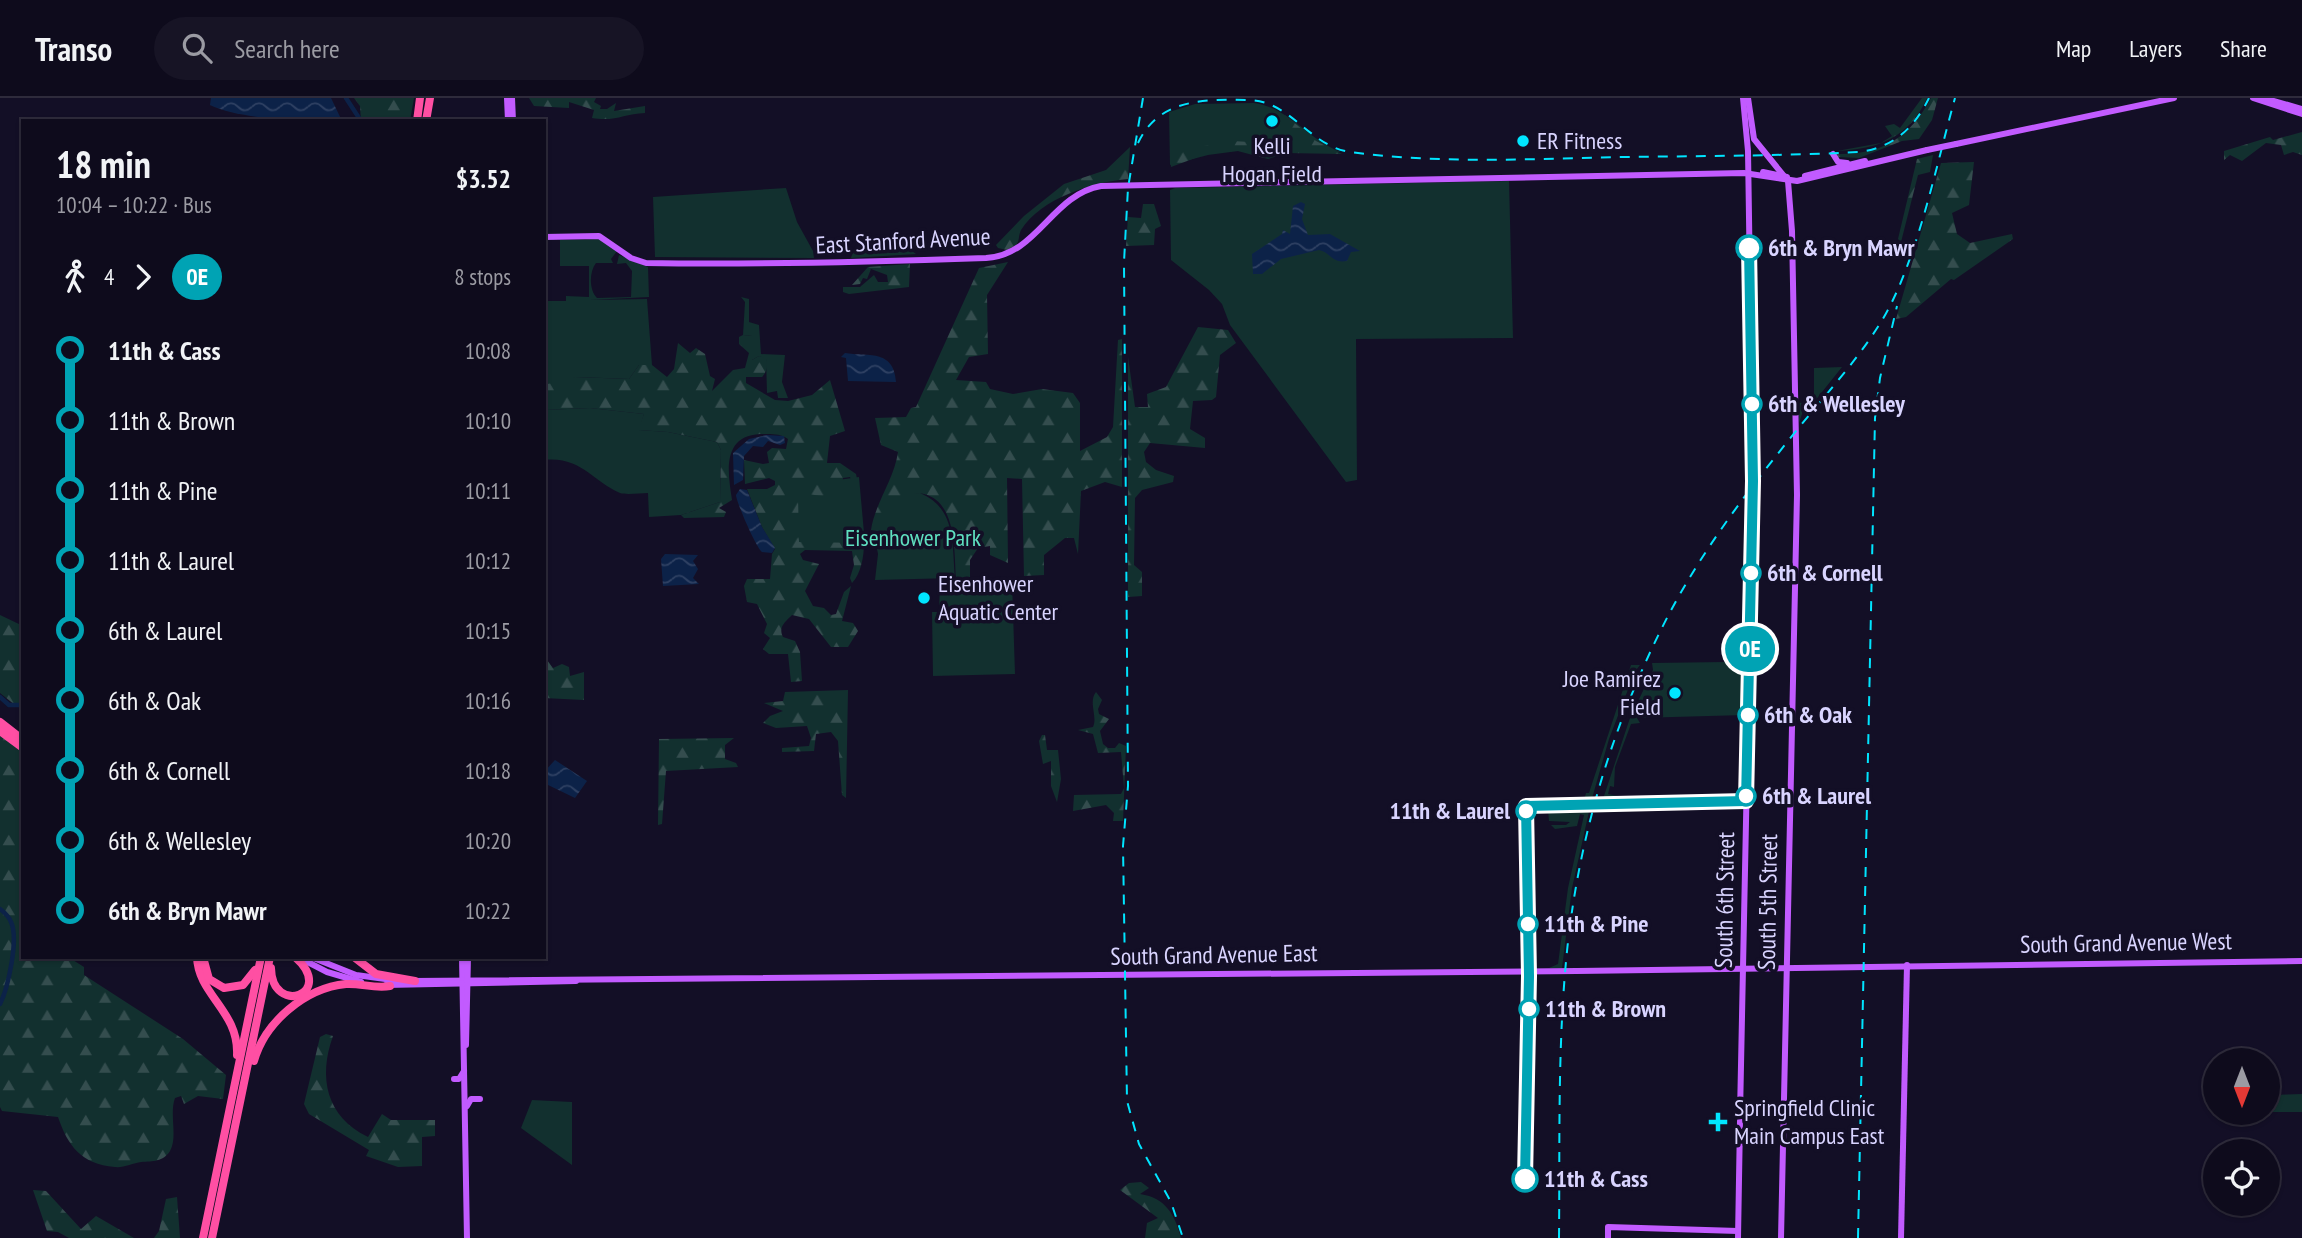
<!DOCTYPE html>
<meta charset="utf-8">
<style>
:root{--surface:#0e0b1c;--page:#171425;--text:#f1f3f6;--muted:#9b9ba3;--line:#2e2b3b}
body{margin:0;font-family:"PT Sans Narrow",sans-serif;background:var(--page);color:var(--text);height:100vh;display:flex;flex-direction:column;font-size:26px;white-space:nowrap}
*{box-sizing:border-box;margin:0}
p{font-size:23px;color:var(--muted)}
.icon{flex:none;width:38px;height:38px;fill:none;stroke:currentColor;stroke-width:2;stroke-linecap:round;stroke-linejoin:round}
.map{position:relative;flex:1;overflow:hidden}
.sheet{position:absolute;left:21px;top:21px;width:525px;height:840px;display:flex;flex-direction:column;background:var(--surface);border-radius:0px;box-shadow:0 2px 5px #0004,0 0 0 2px var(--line)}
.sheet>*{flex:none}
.badge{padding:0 14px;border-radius:23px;font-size:24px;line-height:46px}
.needle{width:46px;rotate:180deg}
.buttons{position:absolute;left:2203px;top:950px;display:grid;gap:14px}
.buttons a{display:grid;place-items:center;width:77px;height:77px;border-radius:50%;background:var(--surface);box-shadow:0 2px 5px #0004,0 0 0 2px var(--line);font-size:35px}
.map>.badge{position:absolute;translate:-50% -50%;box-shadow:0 0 0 4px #fff}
.legs{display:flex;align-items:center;gap:10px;height:77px;padding:0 35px;font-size:23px}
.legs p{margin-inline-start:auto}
.head{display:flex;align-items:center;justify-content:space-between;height:119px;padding:0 35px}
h1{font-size:38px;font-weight:700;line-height:52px}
ul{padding:0 35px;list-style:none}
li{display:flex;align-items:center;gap:24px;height:70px;font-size:26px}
li i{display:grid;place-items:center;width:10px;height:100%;margin:0 9px;background:currentColor}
li i::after{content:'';width:18px;height:18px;margin:-9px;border:5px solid;border-radius:50%;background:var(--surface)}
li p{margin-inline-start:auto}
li:first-child i{background:linear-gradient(#0000 50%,currentColor 0)}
li:last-child i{background:linear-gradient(currentColor 50%,#0000 0)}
header{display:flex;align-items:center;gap:42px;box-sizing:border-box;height:98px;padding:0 35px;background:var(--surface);border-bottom:2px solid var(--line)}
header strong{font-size:33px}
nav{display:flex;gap:38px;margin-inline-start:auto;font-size:24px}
.search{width:490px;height:63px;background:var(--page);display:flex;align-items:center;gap:18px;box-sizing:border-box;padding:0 24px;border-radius:38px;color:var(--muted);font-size:26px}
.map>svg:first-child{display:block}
.green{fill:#12302f}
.forest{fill:url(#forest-firs)}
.water{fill:url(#water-waves)}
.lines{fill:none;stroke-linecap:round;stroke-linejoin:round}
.river{stroke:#0c2248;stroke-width:4.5}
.major{stroke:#c25bff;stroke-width:6}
.highway{stroke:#ff4fa3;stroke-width:8}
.rail{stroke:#00e5ff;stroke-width:2;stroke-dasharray:10 9;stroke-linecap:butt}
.major-bridge{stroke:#c25bff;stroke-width:6}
.line-1-casing{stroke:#fff;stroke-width:16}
.line-1{stroke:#00a3b4;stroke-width:10}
.poi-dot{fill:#00e5ff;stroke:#130f26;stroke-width:2.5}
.stop-1-dot{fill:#fff;stroke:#00a3b4;stroke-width:3.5}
.labels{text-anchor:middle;stroke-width:7;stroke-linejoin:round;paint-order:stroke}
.poi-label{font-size:24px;fill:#d9d4ff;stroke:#130f26;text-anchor:start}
.street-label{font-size:24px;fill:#d9d4ff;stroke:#130f26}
.stop-label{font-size:24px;font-weight:bold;fill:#d9d4ff;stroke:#130f26;text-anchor:start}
.park-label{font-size:24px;fill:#5fe0c0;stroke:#130f26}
</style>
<header>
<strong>Transo</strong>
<div class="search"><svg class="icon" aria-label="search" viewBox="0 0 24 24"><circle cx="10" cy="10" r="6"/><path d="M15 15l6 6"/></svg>Search here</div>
<nav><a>Map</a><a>Layers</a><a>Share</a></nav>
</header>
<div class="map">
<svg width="2302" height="1140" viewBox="0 0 2302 1140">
<defs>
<pattern id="forest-firs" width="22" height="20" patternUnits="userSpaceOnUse" patternTransform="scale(1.75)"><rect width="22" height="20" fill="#12302f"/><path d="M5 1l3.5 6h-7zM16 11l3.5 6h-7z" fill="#344d4e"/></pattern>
<pattern id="water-waves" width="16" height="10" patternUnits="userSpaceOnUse" patternTransform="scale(1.75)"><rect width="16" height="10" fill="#0c2248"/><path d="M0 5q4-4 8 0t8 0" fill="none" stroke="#2f4163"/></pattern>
</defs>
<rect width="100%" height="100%" fill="#130f26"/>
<g class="green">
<path d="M1254 5C1290 10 1308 42 1341 54L1261 50 1208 57 1170 67 1169 14 1195 6Z"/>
<polygon points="1509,83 1513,240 1356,241 1357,382 1346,384 1230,227 1222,206 1209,192 1171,162 1170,92 1175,90"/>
<polygon points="786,90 797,124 813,153 814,160 655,159 653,99"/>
<path d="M601 141 617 153 611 161 613 165H596C589 174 589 192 597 200L631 199 632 173 626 165 617 166 619 157 648 169 649 199 590 202 647 201 652 267H639L629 281 576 279 555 287 544 286V203H566V198L589 199V168H560V142Z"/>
<polygon points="741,199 749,201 749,224 759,227 761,256 785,257 782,284 788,300 778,300 777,293 767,295 766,261 759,258 752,262 752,238 743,237 745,204"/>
<polygon points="1842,269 1810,309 1803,313 1799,325 1798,305 1814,304 1814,270"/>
<path d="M590 310 644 316 639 332 668 334 717 344 721 352 720 404 681 417 649 419 648 395C640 395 627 397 620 395 592 383 581 358 544 362V312Z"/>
<polygon points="859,379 865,446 798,446 796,388"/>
<path d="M920 395C956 410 952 445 955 480L875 482 878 456 874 435 889 397Z"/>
<polygon points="1012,483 1015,576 933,578 932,514 939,514 940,484"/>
<polygon points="1725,564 1744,566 1745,617 1637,620 1640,625 1631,626 1615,669 1614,689 1610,688 1608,696 1618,698 1618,704 1602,704 1630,620 1653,572 1652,565"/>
<polygon points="1631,567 1640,567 1629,581 1629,589 1609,641 1591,704 1583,705 1587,704 1584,702 1586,695 1589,695"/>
<polygon points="1590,709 1572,790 1562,870 1549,870 1558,866 1568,790 1584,717 1580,716 1577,728 1555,731 1551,727 1566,727 1570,724 1549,723 1548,711"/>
<polygon points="2302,996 2302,1014 2268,1014 2268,997"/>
<polygon points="532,1002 572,1004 572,1067 521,1030"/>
</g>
<g class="forest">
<polygon points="354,0 414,0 410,23 361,23 360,8"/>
<path d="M529 0H596L594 4 601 8 600 11H607L616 5 614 13 645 8V15C623 16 615 24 592 20L594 12 569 4V10L534 8Z"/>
<path d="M1922 0H1927C1909 40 1878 51 1837 53L1881 45 1892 38 1885 28 1894 26 1900 30Z"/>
<path d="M1931 0H1938L1932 22 1919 41 1902 43 1859 60 1838 59 1837 56C1883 57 1910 39 1931 0Z"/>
<polygon points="1285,17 1316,43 1342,56 1287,55 1268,61 1234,52 1206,56 1171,69 1170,54 1232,43 1285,46"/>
<polygon points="2302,34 2302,57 2293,54 2284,57 2281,47 2266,45 2242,63 2230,57 2224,62 2224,53 2270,39 2273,42"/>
<path d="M1130 49 1128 81C1093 84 1041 100 1021 132 1018 138 1020 142 1016 147L1007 152 998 150 996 147 1024 118 1064 86 1106 72Z"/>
<polygon points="1933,57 1930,74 1918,77 1901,144 1898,141 1917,61"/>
<polygon points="1974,64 1969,107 1952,115 1957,136 1970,145 2012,136 2013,141 1954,182 1951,181 1906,219 1896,221 1941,65"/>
<polygon points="1143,106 1154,106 1161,128 1155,131 1154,147 1126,148 1128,119 1141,120"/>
<polygon points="892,139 916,156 851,160 853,154 875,150"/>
<path d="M1008 164 987 197 988 256 969 259 956 282 986 284 990 291 1013 296 1042 291 1073 295 1080 305V353L1107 339 1113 329 1118 242 1122 241V389L1105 384 1081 393 1078 456 1074 440H1065L1044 457V477L1024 478 1022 381 1007 380 1008 465 990 457V448L978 450 970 462V479L956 480C954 454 957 404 924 396 915 394 905 399 896 401L878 434 871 432C875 405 894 382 898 354L881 347 875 320 906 319 911 310 916 309 979 170Z"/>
<polygon points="910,166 909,189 849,196 843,194 843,189 860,189 874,177 878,184 888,184 887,177 871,171 867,181 863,180 860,186 852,187 868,169"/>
<polygon points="1198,229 1228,232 1236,245 1220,257 1216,299 1212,302 1193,303 1190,331 1205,340 1205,350 1150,345 1144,354 1146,364 1156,372 1174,378 1173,384 1142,392 1135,400 1134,467 1142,474 1142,498 1128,499 1128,259 1135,309 1148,309 1147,296 1166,289"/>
<path d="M743 237 752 238V262L759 258 766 260C768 268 767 274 762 279H746V285L775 302 788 303 812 297 830 282 845 333 830 338 827 365H840L856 376 857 381 852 384 850 379 843 380 841 394 835 400 801 395 798 398 799 444 864 445C864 458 861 476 852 485L850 480 854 467 852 453 805 452 800 456 803 462 819 466 805 493 813 508 824 510 831 517 836 516 844 494 851 488 842 523 853 525 858 533 848 549H831L809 521 792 517C785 524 778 529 783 539L795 543 800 554 802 583 791 584 788 556H769L763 551 770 540 764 535 767 526 757 506 747 504 744 488 747 481H770L772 456 775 451 762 429 747 391H767L775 387V383L769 380 745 386 744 362 763 366 769 365 767 354 772 350 786 351 788 341C780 335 770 336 760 336 721 338 728 376 732 402L719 410 726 414 724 419 684 420 681 417 720 404 721 352 717 344 668 334 638 332 644 316 590 310 544 312V287L575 279 629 281 639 267H652L667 279 674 271 678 245 690 255 696 250 705 256 710 278 715 281 712 293 733 272 745 270 749 255 739 246V239Z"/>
<polygon points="0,517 23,528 23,604 15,607 0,595"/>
<polygon points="544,558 553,570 562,566 569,569 570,578 584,574 584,602 544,600"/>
<polygon points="848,592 846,700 842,697 838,643 831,634 816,636 814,653 782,654 782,650 809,648 811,640 807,628 776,630 763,625 770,618 783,613 764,605 783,603 785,594"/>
<path d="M1096 594 1102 602 1098 611 1099 616 1109 621 1100 633 1103 646 1108 650H1115L1119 645 1126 648 1123 723H1113L1114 715 1106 707 1073 713 1074 697 1121 696 1124 690 1121 654 1098 655 1093 636 1078 632 1093 629C1098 619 1088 604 1096 594Z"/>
<path d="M0 637 23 654V859H68L84 869V877L183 941 226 977 223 1001 198 998 184 1006 181 998 175 1000C169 1016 178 1039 170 1053 163 1064 153 1063 141 1064 133 1065 123 1070 115 1069 81 1066 68 1048 58 1019L2 1013 0 1009Z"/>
<polygon points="1042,637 1045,637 1047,652 1058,652 1061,681 1057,704 1051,688 1051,663 1043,666 1039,643"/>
<polygon points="734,640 725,647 725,661 736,665 738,669 666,673 662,726 658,727 659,641"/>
<path d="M326 936 333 938C318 979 326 1019 368 1039L382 1016 391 1022H435V1038L422 1039V1068L398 1069 366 1058 369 1052 309 1016 304 1006 320 939Z"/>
<path d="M1141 1084 1149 1090 1140 1096C1166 1100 1175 1117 1181 1140H1145L1147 1125 1158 1120 1120 1092 1129 1085Z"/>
<polygon points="33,1092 46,1093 81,1131 96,1118 134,1140 69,1140 58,1134 47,1133"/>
<polygon points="177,1099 180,1140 154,1140 159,1133 166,1101"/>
</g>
<g class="water">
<path d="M211 0H331L342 23C308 23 240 22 210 7Z"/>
<path d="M1301 104 1305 106 1302 121 1308 137 1330 136 1360 153 1351 154 1347 163C1332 166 1330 154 1319 152L1281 161 1262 176H1253L1252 156 1282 136 1283 132 1290 136 1293 108Z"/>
<path d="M845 255C866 259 894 250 896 284L848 283 846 260 841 259Z"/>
<polygon points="767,337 784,338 785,345 780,347 768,343 763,349 753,348 744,358 743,382 734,387 733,355 749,341"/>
<path d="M740 391 747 392 762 429 775 450 772 455 762 454C756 449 737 406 736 397Z"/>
<polygon points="665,456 698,457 693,463 698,471 693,480 699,486 663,488 661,461"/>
<polygon points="555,662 587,683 575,700 544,685 544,674"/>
</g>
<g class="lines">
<g class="river">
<polyline points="346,0 361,23"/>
<polyline points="0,599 9,607 23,607"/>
<path d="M0 811C4 814 9 819 11 824 19 841 8 890 0 906"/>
</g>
<g class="major">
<polyline points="507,0 508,23"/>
<polyline points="512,0 513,23"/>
<polyline points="1748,0 1754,41 1788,83 1792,133 1797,397 1781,1140"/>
<polyline points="2253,0 2302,16"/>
<polyline points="2263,0 2302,11"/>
<polyline points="1956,46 2174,0"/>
<polyline points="1833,56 1838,64 1847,65"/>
<polyline points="1763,74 1787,79"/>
<polyline points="1805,78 1865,63"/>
<path d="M544 139 599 138 631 160 646 165C760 167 872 164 986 160 1038 157 1051 97 1101 88L1744 75 1797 83 1927 52"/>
<polyline points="298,859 327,874 361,884"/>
<polyline points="311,859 356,877 400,883"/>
<polyline points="462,859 467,1140"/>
<polyline points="411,883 1577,873 2302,863"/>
<polyline points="386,887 576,883"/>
<polyline points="466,947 468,859"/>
<polyline points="454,981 459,981 464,973"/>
<polyline points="467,1008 471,1001 480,1001"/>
<polyline points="1740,1016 1753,383 1748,53 1743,0"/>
<polyline points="1608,1140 1608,1129 1738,1133"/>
<polyline points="1738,1140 1740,1023"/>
<polyline points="1901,1140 1907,867"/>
</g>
<g class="highway">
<polyline points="417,23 420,0"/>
<polyline points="426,23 430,0"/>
<polyline points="0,624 23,642"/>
<polyline points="0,633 23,650"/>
<path d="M197 859C198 897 239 913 237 957"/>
<polyline points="203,859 209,881 224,890 243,887 255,872"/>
<polyline points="354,859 376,876 415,883"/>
<path d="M271 870C272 919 337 896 295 859"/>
<path d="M254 963C265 924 305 890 346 886 361 885 375 891 390 888"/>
<polyline points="203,1140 261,859"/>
<polyline points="212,1140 270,859"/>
</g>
<g class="rail">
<polyline points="1143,0 1128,90 1124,164 1128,688 1123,748 1127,1003 1139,1046 1171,1104 1183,1140"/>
<path d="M1138 45C1159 0 1206 1 1249 2 1291 3 1309 48 1350 54 1439 66 1532 61 1621 59 1701 58 1781 58 1860 54 1894 49 1914 30 1929 0"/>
<path d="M1559 1140C1560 1039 1557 936 1569 835 1583 723 1617 616 1669 516 1705 448 1752 387 1801 327 1828 294 1858 261 1881 224 1917 165 1936 68 1955 0"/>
<polyline points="1858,1140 1875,320 1880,280 1897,208"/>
</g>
<polyline class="major-bridge" points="1927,52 1956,46"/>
</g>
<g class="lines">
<defs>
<polyline id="line-1" points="1525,1081 1529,878 1526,708 1746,703 1753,383 1749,150"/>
</defs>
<use href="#line-1" class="line-1-casing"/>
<use href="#line-1" class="line-1"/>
</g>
<g class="poi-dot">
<circle cx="1272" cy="23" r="7"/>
<circle cx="1523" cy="43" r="7"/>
<circle cx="924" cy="500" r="7"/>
<circle cx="1675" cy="595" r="7"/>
<path d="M1714.5 1013.5h7v7h7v7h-7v7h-7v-7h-7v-7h7z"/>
</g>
<g class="stop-1-dot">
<circle cx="1749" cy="150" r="12"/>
<circle cx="1752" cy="306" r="9"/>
<circle cx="1751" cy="475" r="9"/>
<circle cx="1748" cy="617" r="9"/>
<circle cx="1746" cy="698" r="9"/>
<circle cx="1526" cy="713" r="9"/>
<circle cx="1528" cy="826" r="9"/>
<circle cx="1529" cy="911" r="9"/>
<circle cx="1525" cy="1081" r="12"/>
</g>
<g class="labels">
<g class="poi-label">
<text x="1537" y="51">ER Fitness</text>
<text x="1272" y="56" text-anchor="middle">Kelli<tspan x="1272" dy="28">Hogan Field</tspan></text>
<text x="938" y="494">Eisenhower<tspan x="938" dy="28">Aquatic Center</tspan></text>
<text x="1661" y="589" text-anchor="end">Joe Ramirez<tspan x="1661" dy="28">Field</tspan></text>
<text x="1734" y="1018">Springfield Clinic<tspan x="1734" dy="28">Main Campus East</tspan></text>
</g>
<g class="street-label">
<text transform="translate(903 143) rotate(-3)" y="8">East Stanford Avenue</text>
<text transform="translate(1725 802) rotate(-89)" y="8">South 6th Street</text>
<text transform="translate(1768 804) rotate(-89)" y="8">South 5th Street</text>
<text transform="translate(2126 845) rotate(-1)" y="8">South Grand Avenue West</text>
<text transform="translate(1214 857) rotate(-1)" y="8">South Grand Avenue East</text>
</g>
<g class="stop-label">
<text x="1768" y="158">6th &amp; Bryn Mawr</text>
<text x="1768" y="314">6th &amp; Wellesley</text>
<text x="1767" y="483">6th &amp; Cornell</text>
<text x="1764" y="625">6th &amp; Oak</text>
<text x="1762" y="706">6th &amp; Laurel</text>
<text x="1510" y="721" text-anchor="end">11th &amp; Laurel</text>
<text x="1544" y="834">11th &amp; Pine</text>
<text x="1545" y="919">11th &amp; Brown</text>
<text x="1544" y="1089">11th &amp; Cass</text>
</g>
<g class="park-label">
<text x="913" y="448">Eisenhower Park</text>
</g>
</g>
</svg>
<div class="buttons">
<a><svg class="needle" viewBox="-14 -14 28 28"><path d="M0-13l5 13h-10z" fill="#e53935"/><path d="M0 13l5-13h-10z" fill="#9b9ba3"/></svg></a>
<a><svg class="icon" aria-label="locate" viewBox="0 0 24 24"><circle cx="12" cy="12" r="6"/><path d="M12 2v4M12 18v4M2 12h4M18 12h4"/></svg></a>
</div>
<b class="badge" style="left:1750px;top:551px;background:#00a3b4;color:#fff">0E</b>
<section class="sheet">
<div class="head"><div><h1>18 min</h1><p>10:04 – 10:22 · Bus</p></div><b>$3.52</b></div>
<div class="legs"><svg class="icon" aria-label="walk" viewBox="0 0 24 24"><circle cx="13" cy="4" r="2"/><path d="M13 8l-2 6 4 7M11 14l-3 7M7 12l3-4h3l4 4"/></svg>4<svg class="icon" aria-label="forward" viewBox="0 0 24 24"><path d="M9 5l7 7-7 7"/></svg><b class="badge" style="background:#00a3b4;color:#fff">0E</b><p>8 stops</p></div>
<ul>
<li><i style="color:#00a3b4"></i><b>11th &amp; Cass</b><p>10:08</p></li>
<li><i style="color:#00a3b4"></i><span>11th &amp; Brown</span><p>10:10</p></li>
<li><i style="color:#00a3b4"></i><span>11th &amp; Pine</span><p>10:11</p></li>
<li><i style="color:#00a3b4"></i><span>11th &amp; Laurel</span><p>10:12</p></li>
<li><i style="color:#00a3b4"></i><span>6th &amp; Laurel</span><p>10:15</p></li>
<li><i style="color:#00a3b4"></i><span>6th &amp; Oak</span><p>10:16</p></li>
<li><i style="color:#00a3b4"></i><span>6th &amp; Cornell</span><p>10:18</p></li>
<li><i style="color:#00a3b4"></i><span>6th &amp; Wellesley</span><p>10:20</p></li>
<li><i style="color:#00a3b4"></i><b>6th &amp; Bryn Mawr</b><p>10:22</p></li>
</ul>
</section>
</div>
